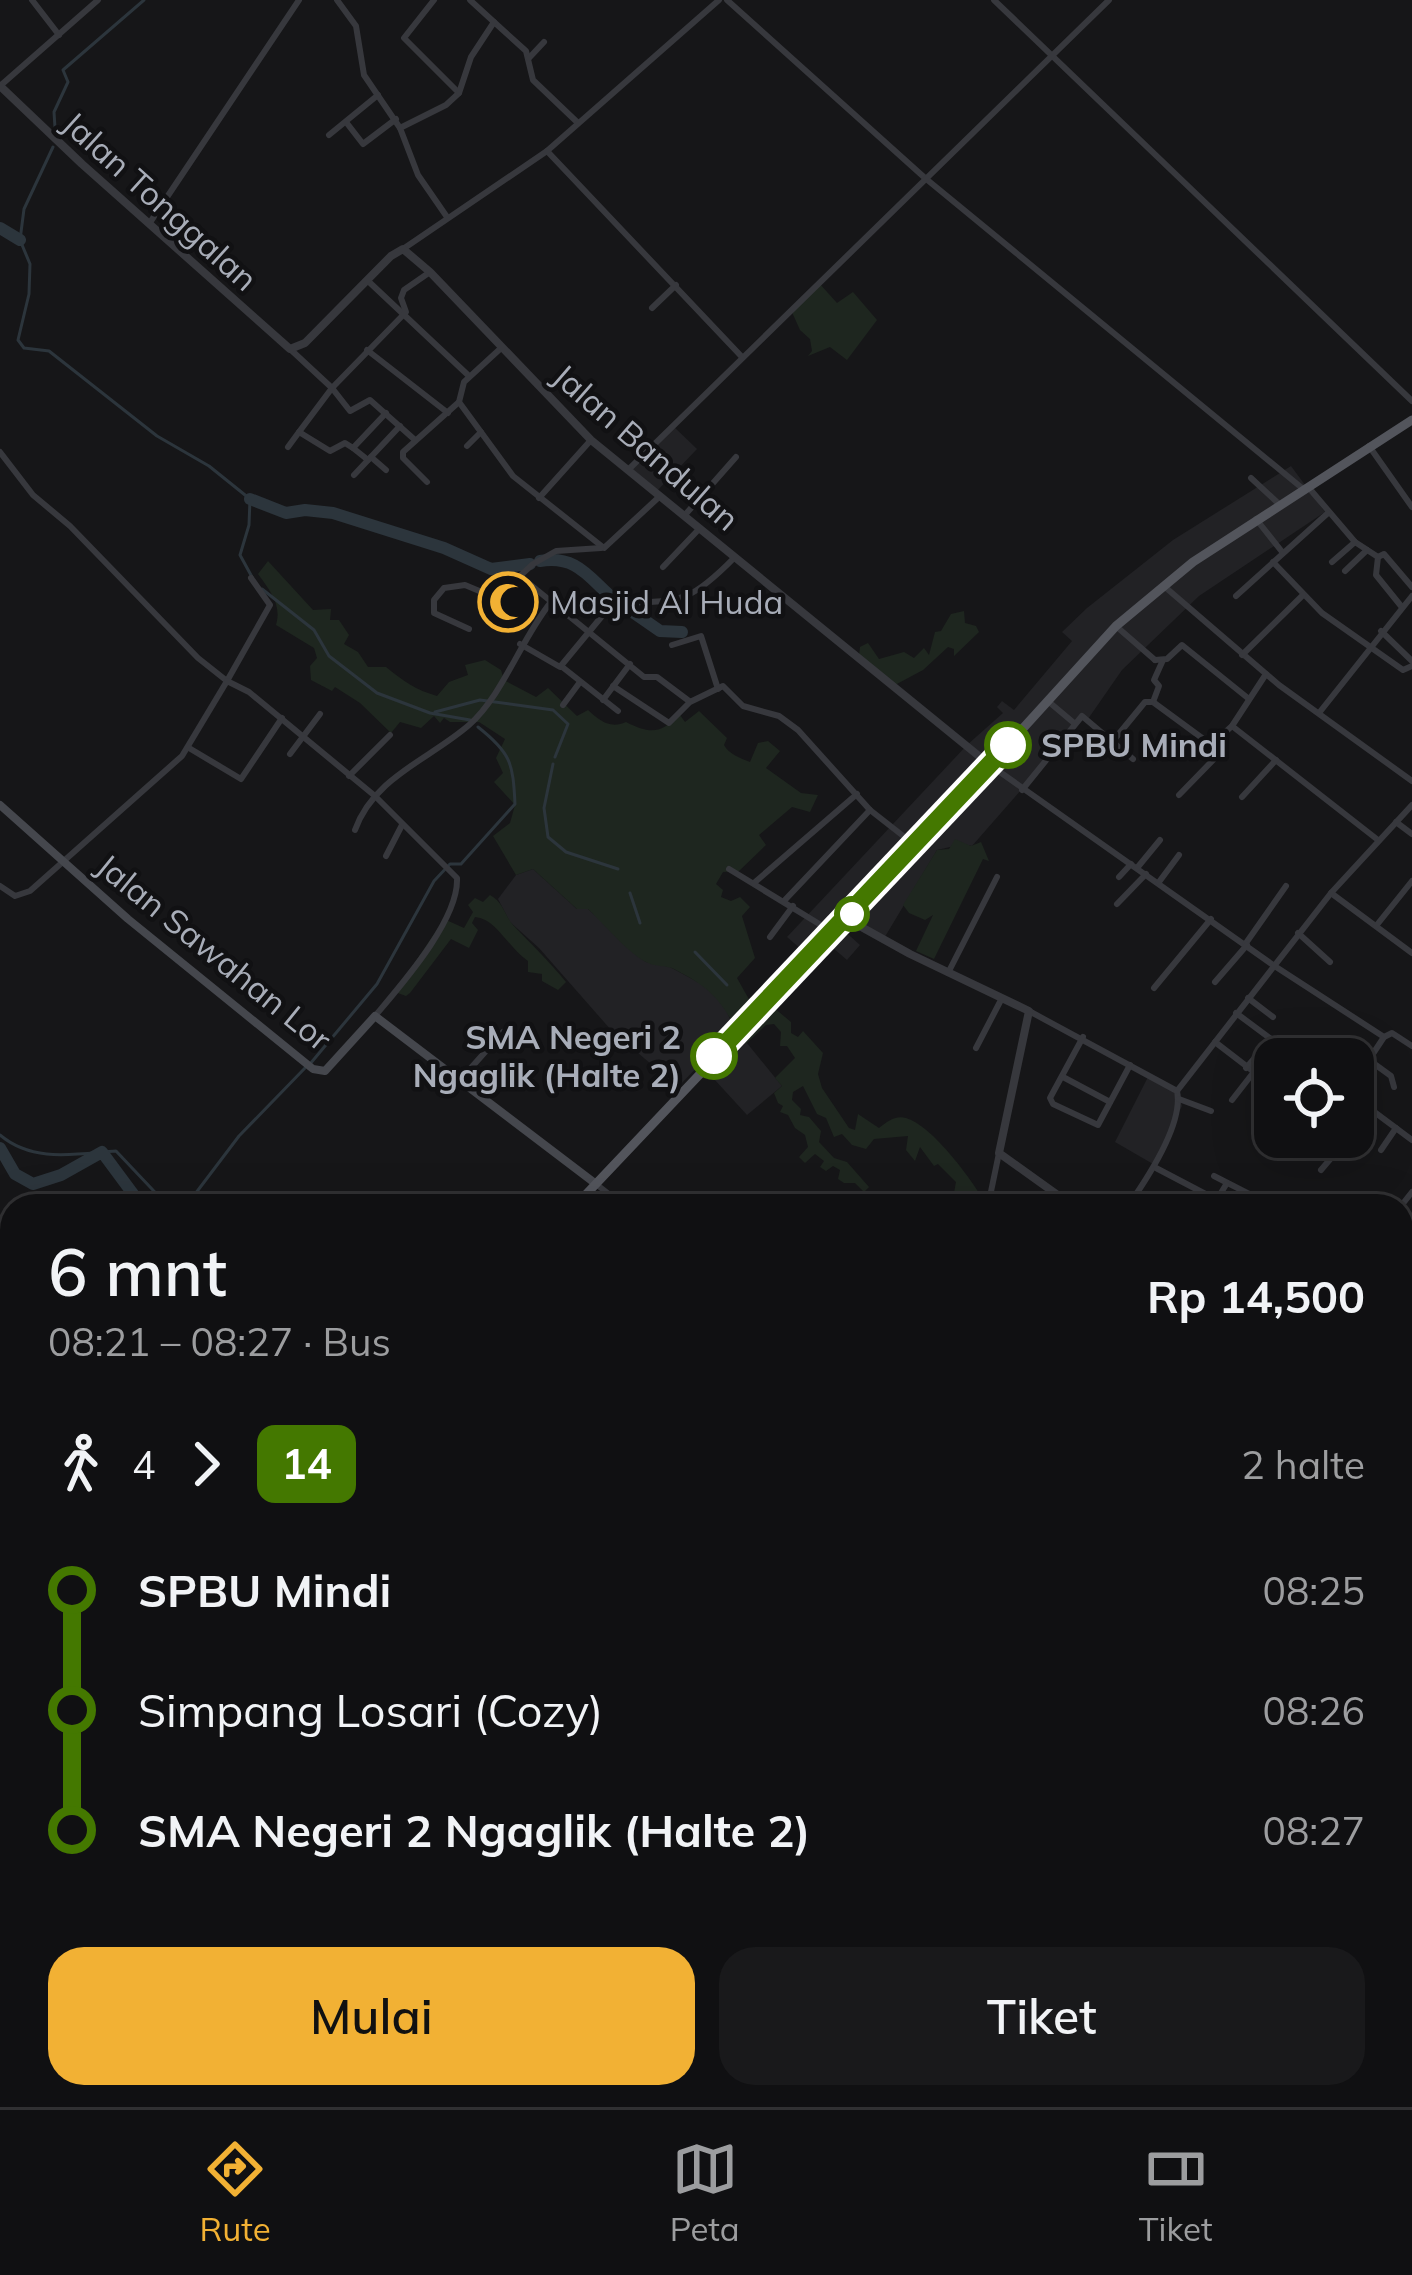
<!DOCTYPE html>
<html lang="id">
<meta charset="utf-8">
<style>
:root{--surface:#101012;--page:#19191b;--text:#f1f3f6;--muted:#9c9d9f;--line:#303032;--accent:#f2b134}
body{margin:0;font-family:Mulish,sans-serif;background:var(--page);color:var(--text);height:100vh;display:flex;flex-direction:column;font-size:45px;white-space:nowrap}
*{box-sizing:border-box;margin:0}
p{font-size:39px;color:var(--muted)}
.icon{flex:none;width:66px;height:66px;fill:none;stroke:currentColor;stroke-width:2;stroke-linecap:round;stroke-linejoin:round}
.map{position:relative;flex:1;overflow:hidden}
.drawer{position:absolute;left:0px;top:1194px;width:1413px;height:915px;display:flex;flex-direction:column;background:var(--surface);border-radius:36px 36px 0 0;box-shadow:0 12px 48px #0002,0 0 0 3px var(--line)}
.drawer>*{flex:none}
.badge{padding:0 24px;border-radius:18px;font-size:42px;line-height:78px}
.controls{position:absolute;left:1254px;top:1038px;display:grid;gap:24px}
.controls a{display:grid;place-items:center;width:120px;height:120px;border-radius:24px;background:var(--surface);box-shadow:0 12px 48px #0002,0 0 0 3px var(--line);font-size:60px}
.map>.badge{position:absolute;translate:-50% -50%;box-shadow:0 0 0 6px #fff}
.legs{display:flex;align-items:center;gap:18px;height:132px;padding:0 48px;font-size:39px}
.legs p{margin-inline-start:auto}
.overview{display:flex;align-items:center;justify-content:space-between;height:204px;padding:0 48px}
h1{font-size:66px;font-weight:600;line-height:90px}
.cta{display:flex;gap:24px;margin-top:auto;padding:24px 48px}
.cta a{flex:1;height:138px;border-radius:36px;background:var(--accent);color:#111;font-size:48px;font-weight:600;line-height:138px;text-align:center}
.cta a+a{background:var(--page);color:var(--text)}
ul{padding:0 48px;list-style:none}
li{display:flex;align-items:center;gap:42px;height:120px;font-size:45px}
li i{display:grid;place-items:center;width:18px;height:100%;margin:0 15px;background:currentColor}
li i::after{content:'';width:30px;height:30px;margin:-15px;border:9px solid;border-radius:50%;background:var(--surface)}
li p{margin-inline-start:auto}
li:first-child i{background:linear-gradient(#0000 50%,currentColor 0)}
li:last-child i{background:linear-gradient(currentColor 50%,#0000 0)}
.menu{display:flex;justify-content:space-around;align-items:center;height:168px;border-top:3px solid var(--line);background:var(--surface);font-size:33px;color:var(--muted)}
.menu a{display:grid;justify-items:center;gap:6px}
.menu .current{color:var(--accent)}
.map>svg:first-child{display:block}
.built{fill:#222225}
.green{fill:#1e261f}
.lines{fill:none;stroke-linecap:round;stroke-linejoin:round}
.stream{stroke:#2c353c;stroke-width:3}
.river{stroke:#2c353c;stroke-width:12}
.minor{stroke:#37383d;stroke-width:6}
.tertiary{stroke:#37383d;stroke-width:8}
.secondary{stroke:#45474d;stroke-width:8}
.primary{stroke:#53555c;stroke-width:9}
.line-1-casing{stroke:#fff;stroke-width:27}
.line-1{stroke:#447800;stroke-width:18}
.stop-1-dot{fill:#fff;stroke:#447800;stroke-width:6}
.labels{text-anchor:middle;stroke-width:9;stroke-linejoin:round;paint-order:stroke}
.street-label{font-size:33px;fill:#a8adb8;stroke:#111113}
.poi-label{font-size:33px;fill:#a8adb8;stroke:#111113;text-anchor:start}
.stop-label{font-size:33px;font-weight:bold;fill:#a8adb8;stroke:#111113;text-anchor:start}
</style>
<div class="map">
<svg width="1412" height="2107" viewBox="0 0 1412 2107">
<rect width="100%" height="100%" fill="#161618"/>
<g class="built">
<polygon points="673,426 697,449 655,493 628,470"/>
<polygon points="1291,466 1325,512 1199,596 1122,670 1088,719 1085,717 972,846 963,844 937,850 883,940 847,919 840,927 860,945 847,960 826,942 810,957 787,937 967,745 1003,713 997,707 1002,701 1014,710 1072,641 1062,632 1087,608 1173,540"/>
<polygon points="533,869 577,909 588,909 646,962 670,967 705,986 723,1002 734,1029 678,1087 611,1030 539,948 510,922 498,899 516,875"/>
<polygon points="738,1032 782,1086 747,1115 703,1067"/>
<polygon points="1149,1075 1179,1096 1182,1106 1153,1164 1115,1142"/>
</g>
<g class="green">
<polygon points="819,283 837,303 853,292 877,320 847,360 830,347 808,356 812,351 810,339 800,330 791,310"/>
<path d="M268 561 313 610 331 609 330 620H339L349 635 344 644 358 652 368 667H386C403 681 416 690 437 696L449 682 468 675 465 665 485 660 501 670 504 680 536 697 548 688 577 716 588 710C600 721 610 729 626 722 650 734 660 734 680 715L685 722 699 711 727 738 724 745C729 754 740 758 750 762L758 743 768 741 780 751 766 768 801 793 818 795 810 812 792 807 759 835 766 845 739 871 723 872 716 884 723 890 721 897 731 901 740 897 750 907 742 916 755 958 737 978 755 1010 767 1002 791 1022V1033L798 1037 803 1031 823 1053 818 1074 822 1088 849 1128 855 1130 858 1114 879 1128C887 1122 895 1115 906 1118 933 1126 974 1182 987 1206H960L954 1193 956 1182 938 1164 934 1166 920 1147 915 1161 906 1150 908 1136 874 1139 866 1149 852 1145 842 1134 834 1137 826 1118 817 1114 803 1086 793 1092 792 1100 801 1109 800 1115 809 1117 821 1131 819 1142 834 1158 847 1162 869 1187 864 1192 855 1183H844L838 1179 840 1170 833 1166 826 1171 820 1167 824 1161 815 1154 805 1163 799 1157 808 1147 805 1135 795 1128 788 1115 780 1112 783 1106 778 1103 774 1093 782 1086 775 1078 795 1058 787 1046H780L781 1032 774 1024 766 1025 746 1044C721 1004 719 992 674 969 666 965 654 967 646 962 629 954 603 923 588 909H577L533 869 516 875 493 836 510 823 515 805 494 782 503 773 496 758 505 739 479 722H450L444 718 440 723 434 716 421 728 400 722 391 733 360 703 335 687 332 691 311 680 310 666 317 658 314 648 276 625C282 604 270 591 258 574Z"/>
<polygon points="964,611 965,623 976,626 979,632 954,656 954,649 948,647 923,670 895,685 859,656 860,647 868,643 879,659 904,652 914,658 924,648 929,655 935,632 941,631 951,614"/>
<polygon points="955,839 971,846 981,842 989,861 983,859 934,959 916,951 933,915 925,920 909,913 903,905 937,850 949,849"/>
<path d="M490 895C503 902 504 914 513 925 531 944 549 961 566 982L558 990 542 981V974L528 972V961C508 948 497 919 475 917L472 923 478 930 469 948 451 939 410 993 406 996 395 992 444 919 464 928 473 912 468 905 475 898 483 902Z"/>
</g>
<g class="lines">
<g class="stream">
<polyline points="55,128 54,112 68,82 63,70 144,0"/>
<polyline points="53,147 24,209 20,240 30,264 29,294 18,340 24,348 49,351 157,436 209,466 250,499 249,525 240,555 252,577"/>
<polyline points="262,589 314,630 329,656 377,693 430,713 470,720"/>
<polyline points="435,712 480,700 553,710 568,724 555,757"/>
<polyline points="553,764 544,808 548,837 566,852 618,869"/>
<polyline points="630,893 640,923"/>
<polyline points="695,952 727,985"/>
<path d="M310 1064 377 984 434 881 450 864H461L515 804C513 763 511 753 478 727"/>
<path d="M0 1135C33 1163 75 1154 116 1151L168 1206"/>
<polyline points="186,1206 239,1136 305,1068"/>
</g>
<g class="river">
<polyline points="0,228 20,240"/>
<polyline points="250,499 286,513 305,510 333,513 444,548 491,569 530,564"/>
<path d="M540 561C579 555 589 579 616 601"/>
<polyline points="624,606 660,631 682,632"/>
<polyline points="0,1148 15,1174 33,1184 61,1175 102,1152 142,1206"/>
<polyline points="1401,2006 1412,2010"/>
</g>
<g class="minor">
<polyline points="32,0 59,35"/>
<polyline points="337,0 356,26 364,75 400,128"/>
<polyline points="434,0 404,38 459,93 446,105 400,128 418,175 447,217"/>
<polyline points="727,0 925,178 1302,488"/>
<polyline points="994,0 1412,401"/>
<polyline points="494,22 526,51 533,80 577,122"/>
<polyline points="529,58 544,42"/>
<polyline points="0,86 98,0"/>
<polyline points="459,93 471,57 494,22 470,0"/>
<polyline points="346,122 363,144 396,119"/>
<polyline points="329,135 378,95"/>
<polyline points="547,151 742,357"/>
<polyline points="149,224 299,0"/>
<polyline points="403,249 547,151 719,0"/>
<polyline points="367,280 469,376"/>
<polyline points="652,308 676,285"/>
<polyline points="290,349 332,388 350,411 370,400 415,440"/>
<polyline points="500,349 464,382 459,402 513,476 604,548 659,497"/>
<polyline points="367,350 448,413"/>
<polyline points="467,446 481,432"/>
<polyline points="1369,446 1412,507"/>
<polyline points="288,447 299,432"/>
<polyline points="353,448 345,443 330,451 299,432 332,388 406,312 401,298 404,290 430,272"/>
<polyline points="0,452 33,495 70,526 198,658 227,681 270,605 251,578"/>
<polyline points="371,457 386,470"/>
<polyline points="368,460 353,448 386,413"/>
<polyline points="628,470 1109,0"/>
<polyline points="354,475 400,426"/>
<polyline points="1251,478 1279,504"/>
<polyline points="427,482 403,458 403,452 459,402"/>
<polyline points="1309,488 1355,542 1378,557 1376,575 1401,606"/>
<polyline points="539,498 591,440"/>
<polyline points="684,516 736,457"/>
<polyline points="1256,519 1283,553"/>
<polyline points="1378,557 1384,554 1412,587"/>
<polyline points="1273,562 1322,613 1403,670 1412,666"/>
<polyline points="1332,562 1355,542"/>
<polyline points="663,567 700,528"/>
<polyline points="1345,571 1367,550"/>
<polyline points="521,577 644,677 657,677 689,701"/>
<polyline points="1165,587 1279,685 1412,781"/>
<polyline points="1236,596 1328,513"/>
<polyline points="512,615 496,598 533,564 556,551 601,548"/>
<polyline points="1117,627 1155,660"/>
<polyline points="469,629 434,613 434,600 444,588 465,585 496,598"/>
<polyline points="1381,631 1412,661"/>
<path d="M520 644 560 667 612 604C676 599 683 610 734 558"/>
<polyline points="672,645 701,636 718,689"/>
<polyline points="1242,655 1303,595"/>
<polyline points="1155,660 1167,659 1182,645 1249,699"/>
<polyline points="561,666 618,711"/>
<polyline points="613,686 669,723 690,702 723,686 743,706 779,716 798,730 870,810 916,846"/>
<polyline points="603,700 630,664"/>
<polyline points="1049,702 1074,723"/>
<polyline points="1153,702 1217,749 1216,757 1179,795"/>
<polyline points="1153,702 1159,686 1154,680 1163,660"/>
<polyline points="563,705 580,682"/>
<polyline points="1319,713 1412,596"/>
<polyline points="1232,726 1378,840"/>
<polyline points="1113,741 1145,702 1151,702"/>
<polyline points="1211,745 1232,726 1266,674"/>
<polyline points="189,748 241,779 282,718"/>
<polyline points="290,754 320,714"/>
<polyline points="990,765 1273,965 1384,1037"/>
<polyline points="349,776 390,735"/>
<polyline points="1022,790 1082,716 1133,759"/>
<polyline points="1242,797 1276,760"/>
<polyline points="1396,822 1412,834"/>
<path d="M355 830C374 777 430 759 469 725 503 695 521 639 551 602"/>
<polyline points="386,856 402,825"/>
<polyline points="1137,868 1160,840"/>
<polyline points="729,869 834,933"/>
<polyline points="1119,877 1131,864"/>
<polyline points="1159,882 1179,855"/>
<polyline points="754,883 857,794"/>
<path d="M0 886 15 896 30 891 182 756 227 681 249 692 375 796 457 878C459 920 401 985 375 1016"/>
<polyline points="1331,893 1412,953"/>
<polyline points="784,901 870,810"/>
<polyline points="1117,904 1146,874"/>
<polyline points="1376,926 1412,881"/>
<polyline points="1298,933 1330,962"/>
<polyline points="770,937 793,906"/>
<polyline points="1246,943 1286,886"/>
<polyline points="948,973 997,877"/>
<polyline points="1215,982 1247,945"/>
<polyline points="1154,988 1211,919"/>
<polyline points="1248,998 1273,1017"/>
<path d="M1029 1011 1177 1091C1184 1124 1147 1179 1128 1206"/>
<polyline points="1236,1013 1298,1059"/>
<polyline points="1083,1037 1050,1098 1053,1104 1098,1125 1130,1065"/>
<polyline points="1215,1042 1275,1088"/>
<polyline points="976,1048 1002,998"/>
<polyline points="1369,1060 1391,1076 1394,1087"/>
<polyline points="1246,1068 1271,1039"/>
<polyline points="1063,1077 1110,1102"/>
<polyline points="461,1079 503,1032"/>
<polyline points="1353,1084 1384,1037 1392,1033 1412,1046"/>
<polyline points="1177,1091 1331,893 1412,805"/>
<polyline points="1353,1096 1412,1140"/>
<polyline points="1179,1099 1211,1111"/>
<polyline points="1232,1100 1253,1073"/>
<polyline points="1381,1150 1396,1128"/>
<polyline points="1156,1168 1217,1200"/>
<polyline points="1321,1170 1343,1144 1338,1137"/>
<polyline points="1214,1176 1273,1206"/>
<polyline points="596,1184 624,1206"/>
<polyline points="988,1206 999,1153"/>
<polyline points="1213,1206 1227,1183"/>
<polyline points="1401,1206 1412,1192"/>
<polyline points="0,1239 12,1245"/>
<polyline points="1401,1306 1403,1303"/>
<polyline points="1401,1350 1412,1359"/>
<polyline points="3,1363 12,1364"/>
<polyline points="1401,1408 1412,1397"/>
<polyline points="0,1435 12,1444"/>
<polyline points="1403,1442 1412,1433"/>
<polyline points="1401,1487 1412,1474"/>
<polyline points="0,1517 12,1500"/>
<polyline points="12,1560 7,1568 12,1573"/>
<polyline points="0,1617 12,1608"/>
<polyline points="0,1633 3,1632"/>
<polyline points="1401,1640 1412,1630"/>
<polyline points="1401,1643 1412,1652"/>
<polyline points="0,1708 10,1696 6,1689"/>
<polyline points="1401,1711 1412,1723"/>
<polyline points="0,1752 12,1769"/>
<polyline points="1401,1758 1412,1742"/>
<polyline points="1401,1760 1412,1766"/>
<polyline points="1401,1851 1412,1860"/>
<path d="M1412 1913C1401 1933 1405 1966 1412 1987"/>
<polyline points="0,1970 2,1967"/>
<polyline points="1401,2073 1412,2046"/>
<polyline points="80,2097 91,2107"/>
<polyline points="137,2097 148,2107"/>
<polyline points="259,2097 261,2107"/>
<polyline points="365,2097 384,2107"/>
<polyline points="469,2097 477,2107"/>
<polyline points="565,2097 572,2107"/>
<polyline points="622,2097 635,2107"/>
<polyline points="662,2097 672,2107"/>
<polyline points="719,2097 726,2107"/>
<polyline points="839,2097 854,2107"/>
<polyline points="1287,2097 1302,2107"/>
<polyline points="381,2106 392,2097"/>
<polyline points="196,2107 201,2097"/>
<polyline points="426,2107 435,2097"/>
<polyline points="457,2107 468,2097"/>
<polyline points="497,2107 501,2103"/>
<polyline points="531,2107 542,2097"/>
<polyline points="740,2107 754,2097"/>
<polyline points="1373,2107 1382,2097"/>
</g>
<g class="tertiary">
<polyline points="0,86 82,164 290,349 305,343 391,256 403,249 430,272 591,440 990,765"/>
<polyline points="847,919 910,954 1029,1011 999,1153 1073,1206"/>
<polyline points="1401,1440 1412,1451"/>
</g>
<polyline class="secondary" points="0,805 128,919 313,1069 325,1071 375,1016 596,1184"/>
<g class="primary">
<polyline points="575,1206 916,846 1116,626 1193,562 1412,420"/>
<polyline points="68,2107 76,2097"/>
</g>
</g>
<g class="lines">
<defs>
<polyline id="line-1" points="714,1056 1008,745"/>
</defs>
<use href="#line-1" class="line-1-casing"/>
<use href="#line-1" class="line-1"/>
</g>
<defs>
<symbol id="mosque-ring" viewBox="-11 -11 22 22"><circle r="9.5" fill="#111113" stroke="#f2b134" stroke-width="1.5"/><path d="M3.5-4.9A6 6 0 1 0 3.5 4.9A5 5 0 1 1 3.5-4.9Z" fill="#f2b134"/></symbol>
</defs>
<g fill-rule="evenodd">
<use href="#mosque-ring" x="475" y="569" width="66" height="66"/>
</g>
<g class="stop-1-dot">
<circle cx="1008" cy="745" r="21"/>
<circle cx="852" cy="914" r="15"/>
<circle cx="714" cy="1056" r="21"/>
</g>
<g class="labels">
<g class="street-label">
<text transform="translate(160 201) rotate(42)" y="12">Jalan Tonggalan</text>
<text transform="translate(646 447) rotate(41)" y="12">Jalan Bandulan</text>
<text transform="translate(214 952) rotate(39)" y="12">Jalan Sawahan Lor</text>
</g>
<g class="poi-label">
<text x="550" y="614">Masjid Al Huda</text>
</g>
<g class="stop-label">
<text x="1041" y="757">SPBU Mindi</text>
<text x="681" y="1049" text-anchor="end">SMA Negeri 2<tspan x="681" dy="38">Ngaglik (Halte 2)</tspan></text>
</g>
</g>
</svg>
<div class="controls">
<a><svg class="icon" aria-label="locate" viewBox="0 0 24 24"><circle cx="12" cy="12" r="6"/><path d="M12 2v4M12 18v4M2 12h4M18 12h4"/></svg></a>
</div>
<section class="drawer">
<div class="overview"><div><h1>6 mnt</h1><p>08:21 – 08:27 · Bus</p></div><b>Rp 14,500</b></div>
<div class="legs"><svg class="icon" aria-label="walk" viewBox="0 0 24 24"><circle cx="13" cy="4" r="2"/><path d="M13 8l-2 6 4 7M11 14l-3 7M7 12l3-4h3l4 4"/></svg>4<svg class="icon" aria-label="forward" viewBox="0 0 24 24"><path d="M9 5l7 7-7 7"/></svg><b class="badge" style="background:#447800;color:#fff">14</b><p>2 halte</p></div>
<ul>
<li><i style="color:#447800"></i><b>SPBU Mindi</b><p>08:25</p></li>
<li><i style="color:#447800"></i><span>Simpang Losari (Cozy)</span><p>08:26</p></li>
<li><i style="color:#447800"></i><b>SMA Negeri 2 Ngaglik (Halte 2)</b><p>08:27</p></li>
</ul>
<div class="cta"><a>Mulai</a><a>Tiket</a></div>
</section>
</div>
<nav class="menu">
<a class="current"><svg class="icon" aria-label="directions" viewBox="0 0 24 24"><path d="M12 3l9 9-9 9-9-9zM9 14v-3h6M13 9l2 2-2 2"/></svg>Rute</a>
<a><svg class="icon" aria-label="map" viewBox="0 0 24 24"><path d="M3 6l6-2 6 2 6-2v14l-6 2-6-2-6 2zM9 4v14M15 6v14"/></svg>Peta</a>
<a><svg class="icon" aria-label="tickets" viewBox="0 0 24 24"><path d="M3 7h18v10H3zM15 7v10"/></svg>Tiket</a>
</nav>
